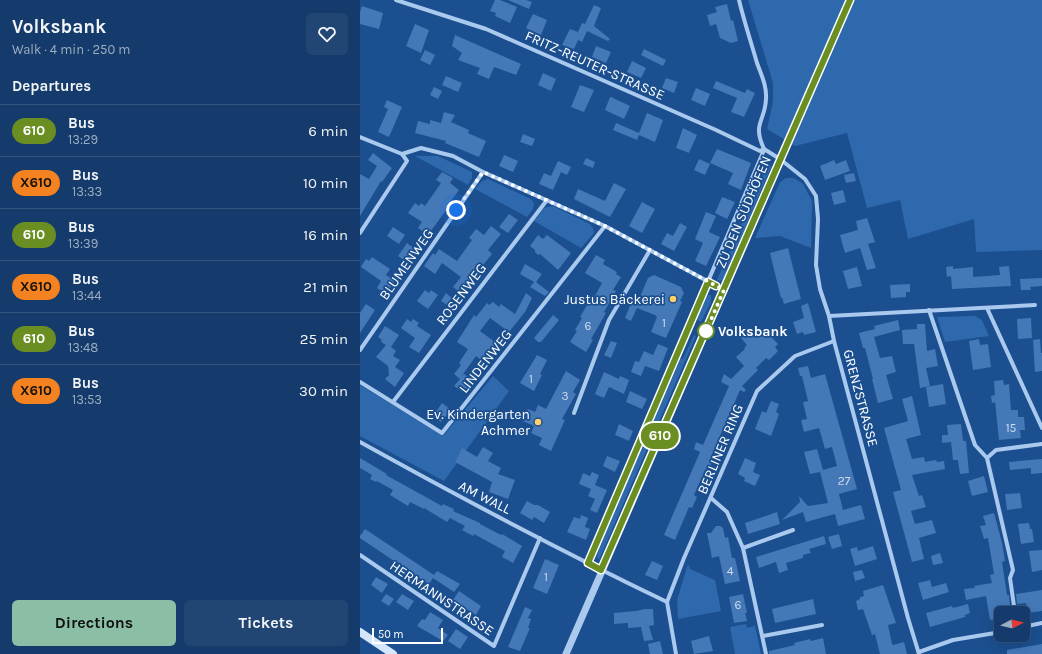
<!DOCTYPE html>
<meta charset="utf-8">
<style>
:root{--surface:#143b6b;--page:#214673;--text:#f1f3f6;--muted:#9dadc1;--line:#33557e;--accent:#8abfa5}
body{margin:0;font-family:Karla,sans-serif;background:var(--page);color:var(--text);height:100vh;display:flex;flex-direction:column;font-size:15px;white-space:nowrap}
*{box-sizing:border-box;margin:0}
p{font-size:13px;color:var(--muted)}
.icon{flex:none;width:22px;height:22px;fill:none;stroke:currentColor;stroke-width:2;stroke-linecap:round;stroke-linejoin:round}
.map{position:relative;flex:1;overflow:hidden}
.side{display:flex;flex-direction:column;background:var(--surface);width:360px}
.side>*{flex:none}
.badge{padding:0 8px;border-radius:13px;font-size:14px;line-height:26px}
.needle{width:26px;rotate:83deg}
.fabs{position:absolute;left:634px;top:606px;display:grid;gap:8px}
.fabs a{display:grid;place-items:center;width:36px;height:36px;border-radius:6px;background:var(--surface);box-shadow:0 4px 16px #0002,0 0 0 1px var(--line);font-size:20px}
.scale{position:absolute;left:12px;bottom:10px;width:71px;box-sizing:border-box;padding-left:4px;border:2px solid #fff;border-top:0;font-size:11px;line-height:14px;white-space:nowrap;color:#fff;-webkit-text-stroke:3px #1b4f8f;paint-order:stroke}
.you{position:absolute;width:20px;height:20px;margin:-10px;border:3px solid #fff;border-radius:50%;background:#1a73e8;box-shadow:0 0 0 6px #1a73e833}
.map>.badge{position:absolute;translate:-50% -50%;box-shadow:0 0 0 2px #fff}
h2{padding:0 12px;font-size:15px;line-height:36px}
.round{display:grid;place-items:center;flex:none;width:42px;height:42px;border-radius:6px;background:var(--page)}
.overview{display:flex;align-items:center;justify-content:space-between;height:68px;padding:0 12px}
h1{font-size:19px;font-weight:700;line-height:30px}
.cta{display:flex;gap:8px;margin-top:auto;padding:8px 12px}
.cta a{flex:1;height:46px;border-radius:6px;background:var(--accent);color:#111;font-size:16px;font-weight:700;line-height:46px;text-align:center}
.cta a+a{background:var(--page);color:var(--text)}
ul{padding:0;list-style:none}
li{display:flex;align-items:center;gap:12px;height:52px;padding:0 12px;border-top:1px solid var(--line)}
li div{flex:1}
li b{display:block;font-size:15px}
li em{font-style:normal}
li .badge{min-width:44px;font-weight:700;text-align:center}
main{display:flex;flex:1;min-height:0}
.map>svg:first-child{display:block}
.green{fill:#2e69ad}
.building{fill:#4478b7}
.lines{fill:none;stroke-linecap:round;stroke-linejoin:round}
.minor{stroke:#a9c9ee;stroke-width:4}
.tertiary{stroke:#a9c9ee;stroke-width:7}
.secondary{stroke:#d6e6fa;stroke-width:8}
.line-casing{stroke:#fff;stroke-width:9}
.line{stroke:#6b8e23;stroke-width:6}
.walk{stroke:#fff;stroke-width:4;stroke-dasharray:0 7.2}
.poi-dot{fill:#ffd166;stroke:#1b4f8f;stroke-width:1.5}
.stop-dot{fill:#fff;stroke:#6b8e23;stroke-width:2}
.labels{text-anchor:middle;stroke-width:3.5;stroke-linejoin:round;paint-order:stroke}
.number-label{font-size:12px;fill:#d0dded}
.street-label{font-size:14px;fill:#fff;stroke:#1b4f8f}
.poi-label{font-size:14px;fill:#fff;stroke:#1b4f8f;text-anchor:end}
.stop-label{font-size:14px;font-weight:bold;fill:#fff;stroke:#1b4f8f;text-anchor:start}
</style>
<main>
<section class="side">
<div class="overview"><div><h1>Volksbank</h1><p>Walk · 4 min · 250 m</p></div><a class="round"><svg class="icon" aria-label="heart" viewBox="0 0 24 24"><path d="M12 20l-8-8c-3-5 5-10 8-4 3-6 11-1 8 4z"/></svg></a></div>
<h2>Departures</h2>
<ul>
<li><span class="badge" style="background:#6b8e23;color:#fff">610</span><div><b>Bus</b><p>13:29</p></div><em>6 min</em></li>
<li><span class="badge" style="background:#f58220;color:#111">X610</span><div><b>Bus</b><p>13:33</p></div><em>10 min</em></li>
<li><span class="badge" style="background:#6b8e23;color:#fff">610</span><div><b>Bus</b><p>13:39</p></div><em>16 min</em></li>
<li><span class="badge" style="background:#f58220;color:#111">X610</span><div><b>Bus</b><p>13:44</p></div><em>21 min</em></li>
<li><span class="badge" style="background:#6b8e23;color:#fff">610</span><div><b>Bus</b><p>13:48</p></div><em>25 min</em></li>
<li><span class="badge" style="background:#f58220;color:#111">X610</span><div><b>Bus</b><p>13:53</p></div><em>30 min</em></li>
</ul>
<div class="cta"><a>Directions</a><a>Tickets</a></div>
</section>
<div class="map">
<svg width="682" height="654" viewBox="0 0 682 654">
<rect width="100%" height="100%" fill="#1b4f8f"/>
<g class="green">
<polygon points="388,0 682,0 682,250 616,252 614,219 548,239 540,200 507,208 487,133 435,146 407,129 413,102 413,83"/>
<polygon points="55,156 78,156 112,172 112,178 108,185"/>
<polygon points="410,164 411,167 363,280 360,281 357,280 406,168 407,165"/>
<polygon points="426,178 434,178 443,184 452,201 451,248 420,236 395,238 420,182"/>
<polygon points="128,179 171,199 174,203 173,209 167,217 115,189 122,181"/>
<polygon points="193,206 230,224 233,228 234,233 221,248 174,221 184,208"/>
<polygon points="348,295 351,295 351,302 341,322 336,319"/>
<polygon points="615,316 622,320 629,336 585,342 577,317"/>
<polygon points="334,335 336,336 239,560 237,557 241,540 321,358 323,359"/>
<polygon points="133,376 149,391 84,481 0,436 0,385 83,436"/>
<polygon points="328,564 330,569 355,580 361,611 318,619 317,600"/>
<polygon points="386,624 387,628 395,626 401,654 375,654 370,627"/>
</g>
<g class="building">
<polygon points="135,0 140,0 157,7 150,23 135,16 136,13 130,11"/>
<polygon points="148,0 166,0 172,2 169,9"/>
<polygon points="367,4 371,21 373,20 378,41 371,43 360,38 356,24 350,26 347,15 357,12 355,7"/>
<polygon points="234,5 241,8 234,26 250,39 248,41 227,31 222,42 218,40 214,49 202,45 210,29 218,32 222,23 225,24"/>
<polygon points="2,6 23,13 19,29 0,24 0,12"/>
<polygon points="173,14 187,20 181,35 166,28"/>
<polygon points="55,24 69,30 61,53 46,46"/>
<polygon points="95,35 161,64 156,75 134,67 129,79 117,74 120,68 98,60 102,53 92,46"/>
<polygon points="236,46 251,52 246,63 232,57"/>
<polygon points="284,49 306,60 303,66 281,55"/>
<polygon points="65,50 75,55 70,65 60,60"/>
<polygon points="272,61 286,68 281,78 267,72"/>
<polygon points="183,73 196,79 191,91 178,85"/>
<polygon points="86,76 102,83 98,92 82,85"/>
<polygon points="306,78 318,82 314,93 302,88"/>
<polygon points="356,81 385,93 387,89 395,93 384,117 371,112 377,98 353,88"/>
<polygon points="220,85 234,90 224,112 211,107"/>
<polygon points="74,87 82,91 78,99 70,95"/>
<polygon points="336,88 350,94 345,106 331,100"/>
<polygon points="250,97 251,97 270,106 264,119 245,110"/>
<polygon points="27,100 42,107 29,137 18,132 28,109 24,107"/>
<polygon points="84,112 95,115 91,122 109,130 108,133 126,141 119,157 85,143 86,141 55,133 58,121 70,124 70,120 81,123"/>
<polygon points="287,113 303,120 295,142 279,135 277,140 253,130 256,123 279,133"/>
<polygon points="323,128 337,135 329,153 316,148"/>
<polygon points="163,134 175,139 172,146 160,142"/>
<polygon points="357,149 391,163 381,190 368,184 373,173 350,163"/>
<polygon points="13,153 32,168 22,182 21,181 0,216 0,174 9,179 17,166 8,160"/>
<polygon points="144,155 158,161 153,172 139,166"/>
<polygon points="226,158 235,162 233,168 223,164"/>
<polygon points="339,159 350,164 345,175 334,170"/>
<polygon points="474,160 476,164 486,160 490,171 465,180 460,166"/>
<polygon points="198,161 211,167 207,175 201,172 193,190 179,184 184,173 191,176"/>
<polygon points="82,172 93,178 90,183 99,190 91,201 92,202 68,235 58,228 62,222 48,213 55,203 59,206 61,203 65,206 81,183 76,180"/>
<polygon points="494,173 496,181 486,183 484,175"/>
<polygon points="254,183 266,189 250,217 214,199 218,189 245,201"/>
<polygon points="483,190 486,202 474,205 471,193"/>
<polygon points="362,197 375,202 367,219 355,213"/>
<polygon points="282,202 295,209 282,233 269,226"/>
<polygon points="346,212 356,216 349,232 360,237 346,266 335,261 343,243 335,239"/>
<polygon points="149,214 158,220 148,233 139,227"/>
<polygon points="507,218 515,242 508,244 516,268 507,270 500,248 485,253 480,235 498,230 496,221"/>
<polygon points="320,223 327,227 314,251 301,244 307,233 313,236"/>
<polygon points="131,226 141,234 128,250 132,254 123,265 119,262 108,277 113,280 102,294 93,287 101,277 82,263 75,274 64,266 73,253 75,255 79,249 97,261 112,240 109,238 116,229 124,235"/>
<polygon points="33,227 45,235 39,244 27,236"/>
<polygon points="178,235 183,239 187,235 211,253 198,270 188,261 180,254 178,255 175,252 175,250 170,246"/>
<polygon points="47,243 56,250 48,263 38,256"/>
<polygon points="428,248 441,299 424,304 422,297 421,298 410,253"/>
<polygon points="236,255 245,260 243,264 257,272 256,274 261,277 253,290 256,291 244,312 246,313 231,339 233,340 226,352 210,342 217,331 215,330 222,318 220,317 233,295 235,296 242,283 225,273"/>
<polygon points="12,257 30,269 26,275 35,281 26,294 17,288 21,281 1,267 6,259 9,261"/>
<polygon points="165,264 182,274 176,282 189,292 185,296 170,287 174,282 160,274"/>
<polygon points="593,266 593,269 613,267 613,277 640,275 639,267 649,266 651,286 592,289 591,276 587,277 586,267"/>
<polygon points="497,267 502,286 488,289 483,271"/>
<polygon points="294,275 321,287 324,293 320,301 322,302 306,338 291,332 297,317 295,315 277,308 271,321 265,318 272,301 277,304 288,278"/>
<polygon points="682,278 682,286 670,287 671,290 661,290 660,279"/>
<polygon points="550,284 550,292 546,292 546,297 531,298 530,285"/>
<polygon points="65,290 69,293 71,290 78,295 68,309 57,301"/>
<polygon points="86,293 92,298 87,305 81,301"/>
<polygon points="166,293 172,298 165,312 149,332 130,318 120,331 139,345 126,364 116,356 101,377 104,374 113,381 104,393 94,386 100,379 94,374 101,365 99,363 108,349 97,342 114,315 116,317 127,303 129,305 133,302 139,307 141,304 155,314"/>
<polygon points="448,303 456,332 444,335 443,332 437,334 433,322 444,318 441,306"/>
<polygon points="6,304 15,310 0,333 0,313"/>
<polygon points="193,315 199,320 181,342 178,342 174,338"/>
<polygon points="671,318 672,338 658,339 657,319"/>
<polygon points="47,319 51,322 53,319 59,323 57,326 71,335 59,353 49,347 55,338 41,328"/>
<polygon points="538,320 540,330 514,337 520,358 532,356 536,372 526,375 533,399 518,403 512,379 513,379 505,348 503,348 499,333 515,329 514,326"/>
<polygon points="557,324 565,324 567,351 575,349 578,366 566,368 570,386 560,388 554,344 543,344 542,330 557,329"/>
<polygon points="25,326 39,335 31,347 36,351 33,356 40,360 35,367 44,373 35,387 25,379 29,375 28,366 16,357 26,345 21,342 22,340 18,337"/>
<polygon points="392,329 398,335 404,329 418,344 415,347 418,351 409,360 406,358 396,368 398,370 382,386 386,390 384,392 380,390 368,418 371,419 366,430 363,429 351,457 354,458 351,464 349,470 346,468 334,495 337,497 332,508 329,507 315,540 304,535 340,452 334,449 336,442 343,445 369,386 361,382 364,374 371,379 384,366 376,357 385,349 384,348 387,345 381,338"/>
<polygon points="619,339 620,345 628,344 631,367 613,370 609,341"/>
<polygon points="680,339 681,353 682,353 682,371 675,372 673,340"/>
<polygon points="251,341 257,343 251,358 244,355"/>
<polygon points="298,344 308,348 299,371 285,366 281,376 271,372 275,361 279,362 284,351 293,355"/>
<polygon points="177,355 187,360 180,374 182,375 174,391 160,383"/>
<polygon points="448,366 451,378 465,374 497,489 479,494 483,510 501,505 505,519 478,526 475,514 446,522 443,512 422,520 440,502 439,496 448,506 468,503 460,472 450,474 444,452 457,449 463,470 477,466 472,447 465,449 459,428 444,432 441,420 447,419 443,402 448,401 442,376 440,376 438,368"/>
<polygon points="206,371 220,380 213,392 216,394 202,419 205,420 191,451 179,445 182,438 171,433 174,426 163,421 168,409 175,412 178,405 186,409"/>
<polygon points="244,372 259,379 260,376 269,380 264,394 249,387 244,398 235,394"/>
<polygon points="643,380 644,385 649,384 651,410 658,410 658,417 664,417 665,430 660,430 661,438 639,440 635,402 632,403 631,396 635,395 634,381"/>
<polygon points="583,384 586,404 569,407 566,387"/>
<polygon points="270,391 287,399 282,409 266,402"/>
<polygon points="552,396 561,435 546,439 552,459 564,457 565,462 576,460 577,462 584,461 585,469 552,475 559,496 562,495 566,507 551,511 555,524 572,520 576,533 559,538 564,559 552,562 533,492 541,490 524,428 548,421 542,399"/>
<polygon points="411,401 419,404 416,412 419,414 411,436 395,429 402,411 406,413"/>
<polygon points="82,403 91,410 81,422 73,416"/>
<polygon points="259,424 273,431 269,441 255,435"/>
<polygon points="601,424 603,441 606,441 609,473 600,474 598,460 593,460 591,442 582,443 582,435 588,435 587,425"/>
<polygon points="123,447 133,453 128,461 141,468 138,474 155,480 148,499 129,492 132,482 95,462 102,448 117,457"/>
<polygon points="247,456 260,461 255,472 243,466"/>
<polygon points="0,458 27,474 26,475 82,506 83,504 94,509 93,511 120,523 120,524 141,535 142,534 162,546 153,563 142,557 145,551 114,534 113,536 102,530 105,526 90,518 87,522 64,508 64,509 50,502 48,506 30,495 33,490 17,481 16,482 10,479 12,475 0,468"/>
<polygon points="385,458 396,463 393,472 400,475 395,486 384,481 385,478 378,474"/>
<polygon points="682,459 682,473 671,474 671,468 650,470 649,462"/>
<polygon points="232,472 239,475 235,485 247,490 237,513 230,510 235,499 228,496 231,489 219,484 223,473 230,476"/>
<polygon points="624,476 628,492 612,496 608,481"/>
<polygon points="660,493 662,508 647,510 645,494"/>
<polygon points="167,501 174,505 178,505 190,512 184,523 174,517 172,520 160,513"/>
<polygon points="417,512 420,524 388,534 385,523"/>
<polygon points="634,513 642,543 645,561 642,562 647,595 649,595 650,605 643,606 644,613 641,613 641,618 630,620 626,596 606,600 604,589 615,588 614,586 632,583 630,575 634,574 628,538 624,539 620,526 626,525 623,516"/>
<polygon points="221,515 228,518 225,527 230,529 226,540 207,532 214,517 220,519"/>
<polygon points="669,523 670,529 672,529 674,542 661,544 658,524"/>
<polygon points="356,526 360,526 363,528 365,538 368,537 372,558 375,558 380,581 365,584 359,556 352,558 347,533 351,533"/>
<polygon points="5,529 74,575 77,571 100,584 94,592 73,578 69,584 46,569 46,568 35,560 34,561 0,538 0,536"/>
<polygon points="479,534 482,546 472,549 468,537"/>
<polygon points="464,536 466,544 449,549 451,553 443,555 443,558 426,563 428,570 419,573 416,562 399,568 396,557"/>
<polygon points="513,546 517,559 495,566 490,549 497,547 498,551"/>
<polygon points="682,550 682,570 672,572 669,551"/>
<polygon points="580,553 583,563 573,565 571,556"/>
<polygon points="185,559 199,565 187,594 173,588"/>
<polygon points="292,561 303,566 297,580 285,575"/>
<polygon points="502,570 505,578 495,581 493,572"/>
<polygon points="16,577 28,584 22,593 11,585"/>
<polygon points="570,580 572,587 586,583 589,592 563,600 558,583"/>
<polygon points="523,585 536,623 528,625 532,644 533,645 544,642 547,654 520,654 515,634 512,635 503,609 498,610 496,601 500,599 500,597 504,596 503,591"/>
<polygon points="682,590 682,611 667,613 666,603 657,604 656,594"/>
<polygon points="99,591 121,606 116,615 93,600"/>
<polygon points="26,594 34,599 29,606 21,601"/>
<polygon points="42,594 54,601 48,610 36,602"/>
<polygon points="383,594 387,613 385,613 387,621 374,623 369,597"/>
<polygon points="453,599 456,614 415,623 412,609"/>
<polygon points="608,604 610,613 605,615 605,617 570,627 566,613 592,606 593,608"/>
<polygon points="165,607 172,610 168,618 171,619 168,628 170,628 160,651 148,647"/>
<polygon points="285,609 293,609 294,625 289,626 293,640 284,641 281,627 268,628 268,623 254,624 254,613 276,611"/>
<polygon points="70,612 83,620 78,628 88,635 83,641 57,626 62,619 65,620"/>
<polygon points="96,629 108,637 100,649 88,641"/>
<polygon points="349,636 353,651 334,654 331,641"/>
<polygon points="463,638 466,654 409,654 409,651 435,645 434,643 450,639 451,641"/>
<polygon points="300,641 303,654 290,654 288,644"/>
<polygon points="682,644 682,654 647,654 647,650"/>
</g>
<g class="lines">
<g class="minor">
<polyline points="36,0 126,29 356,130 400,151 404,149 420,159 445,179 456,196 458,219 456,265 460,289 469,316 474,341 548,618 559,654"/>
<path d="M379 0C384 21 391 42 397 63 401 74 407 86 406 99 405 122 392 123 404 149"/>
<polyline points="0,137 42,154 61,148 93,156 123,172 245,226 364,290"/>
<polyline points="0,233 47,161 42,154"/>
<polyline points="627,308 682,428"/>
<polyline points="569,310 615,445 627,458 653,570 650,578 655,613"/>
<polyline points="469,316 675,305"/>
<polyline points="0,350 123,172"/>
<polyline points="0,382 82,433 245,226"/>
<polyline points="33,402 187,200"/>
<polyline points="214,413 249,320 290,250"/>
<path d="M0 442C101 498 203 552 307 602"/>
<polyline points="627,458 636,450 682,444"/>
<polyline points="351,498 367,512 383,548 406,654"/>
<polyline points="383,548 433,530"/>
<polyline points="0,555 134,646 180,538"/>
<polyline points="228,563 404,150"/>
<polyline points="663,627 682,623"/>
<polyline points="403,636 462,625"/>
<polyline points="559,652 593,640 641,632"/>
<polyline points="316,654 307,602 324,558 397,391 435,356 474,341"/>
</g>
<polyline class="tertiary" points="206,654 490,0"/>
<polyline class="secondary" points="0,632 33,654"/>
</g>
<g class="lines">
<defs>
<polyline id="line" points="356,286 348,282 228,563 241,570 490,0"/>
</defs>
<use href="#line" class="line-casing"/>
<use href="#line" class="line"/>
<polyline class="walk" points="96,210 123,172 245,226 364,290 346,331"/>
</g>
<g class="poi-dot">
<circle cx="313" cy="299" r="4"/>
<circle cx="178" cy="422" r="4"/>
</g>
<circle class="stop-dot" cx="346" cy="331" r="8"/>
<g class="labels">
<g class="number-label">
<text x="304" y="327">1</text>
<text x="228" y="330">6</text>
<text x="171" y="383">1</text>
<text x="205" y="400">3</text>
<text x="651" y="432">15</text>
<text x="484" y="485">27</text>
<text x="370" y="575">4</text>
<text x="186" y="581">1</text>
<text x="378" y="609">6</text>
</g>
<g class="street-label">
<text transform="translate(235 65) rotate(24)" y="5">FRITZ-REUTER-STRASSE</text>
<text transform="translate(383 212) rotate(-67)" y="5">ZU DEN SÜDHÖFEN</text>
<text transform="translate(46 264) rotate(-55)" y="5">BLUMENWEG</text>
<text transform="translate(101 294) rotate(-53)" y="5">ROSENWEG</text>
<text transform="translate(125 361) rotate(-52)" y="5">LINDENWEG</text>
<text transform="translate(501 398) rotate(75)" y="5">GRENZSTRASSE</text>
<text transform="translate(360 449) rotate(-67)" y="5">BERLINER RING</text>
<text transform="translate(125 497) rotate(27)" y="5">AM WALL</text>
<text transform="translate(82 598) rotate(34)" y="5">HERMANNSTRASSE</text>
</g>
<g class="poi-label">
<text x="305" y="304">Justus Bäckerei</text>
<text x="170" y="419">Ev. Kindergarten<tspan x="170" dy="16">Achmer</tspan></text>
</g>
<g class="stop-label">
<text x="358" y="336">Volksbank</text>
</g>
</g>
</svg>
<div class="fabs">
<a><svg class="needle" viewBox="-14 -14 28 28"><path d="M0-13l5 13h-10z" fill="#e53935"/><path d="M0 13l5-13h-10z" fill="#9dadc1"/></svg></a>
</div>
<div class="scale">50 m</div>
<div class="you" style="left:96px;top:210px"></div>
<b class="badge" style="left:300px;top:436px;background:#6b8e23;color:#fff">610</b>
</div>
</main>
